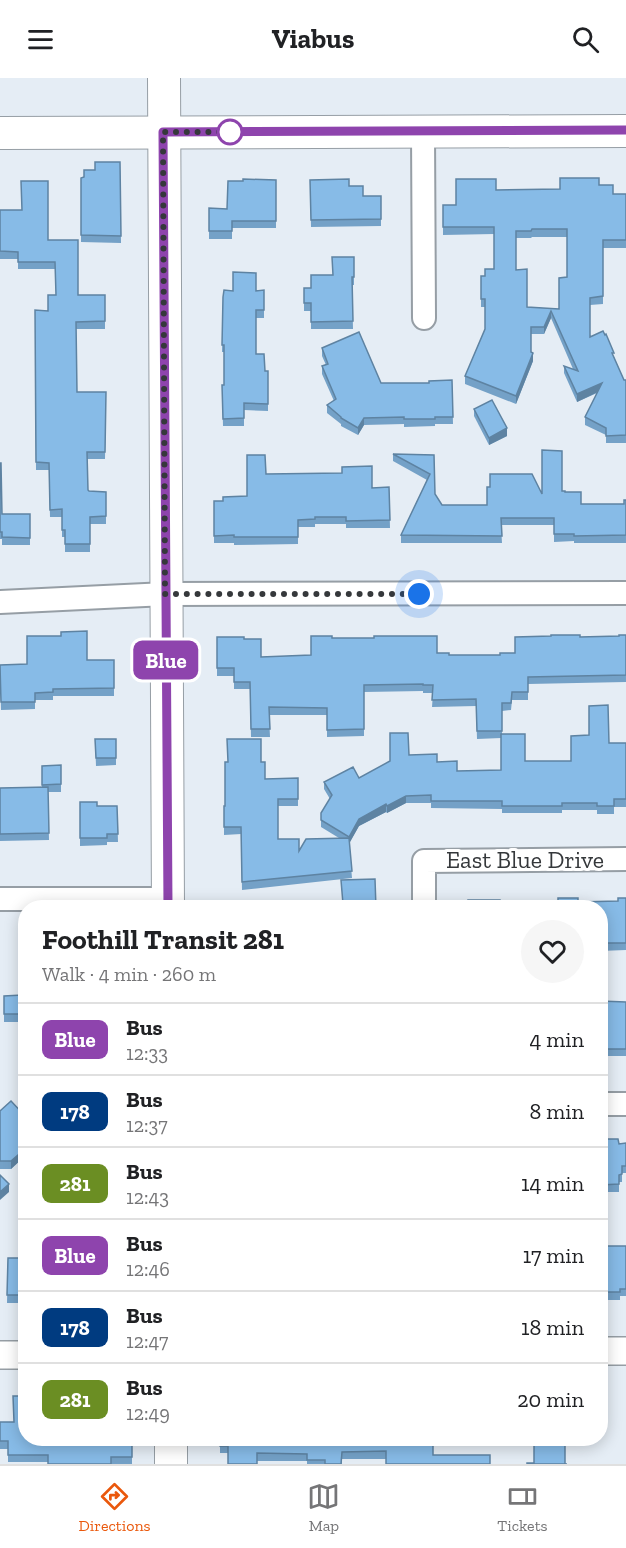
<!DOCTYPE html>
<meta charset="utf-8">
<style>
:root{--surface:#fff;--page:#f6f6f6;--text:#202124;--muted:#757577;--line:#e0e0e0;--accent:#ea580c}
body{margin:0;font-family:"Zilla Slab",serif;background:var(--page);color:var(--text);height:100vh;display:flex;flex-direction:column;font-size:22px;white-space:nowrap}
*{box-sizing:border-box;margin:0}
p{font-size:20px;color:var(--muted)}
.icon{flex:none;width:33px;height:33px;fill:none;stroke:currentColor;stroke-width:2;stroke-linecap:round;stroke-linejoin:round}
.map{position:relative;flex:1;overflow:hidden}
.details{position:absolute;left:18px;top:822px;width:590px;height:546px;display:flex;flex-direction:column;background:var(--surface);border-radius:24px;box-shadow:0 3px 15px #0003}
.details>*{flex:none}
.badge{padding:0 12px;border-radius:9px;font-size:21px;line-height:39px}
.you{position:absolute;width:30px;height:30px;margin:-15px;border:4px solid #fff;border-radius:50%;background:#1a73e8;box-shadow:0 0 0 9px #1a73e833}
.map>.badge{position:absolute;translate:-50% -50%;box-shadow:0 0 0 3px #fff}
.round{display:grid;place-items:center;flex:none;width:63px;height:63px;border-radius:32px;background:var(--page)}
.summary{display:flex;align-items:center;justify-content:space-between;height:102px;padding:0 24px}
h1{font-size:28px;font-weight:700;line-height:45px}
ul{padding:0;list-style:none}
li{display:flex;align-items:center;gap:18px;height:72px;padding:0 24px;border-top:2px solid var(--line)}
li div{flex:1}
li b{display:block;font-size:22px}
li em{font-style:normal}
li .badge{min-width:66px;font-weight:700;text-align:center}
header{display:flex;justify-content:space-between;align-items:center;height:78px;padding:0 24px;background:var(--surface);font-size:27px;font-weight:700}
.tabs{display:flex;justify-content:space-around;align-items:center;height:84px;border-top:2px solid var(--line);background:var(--surface);font-size:16px;color:var(--muted)}
.tabs a{display:grid;justify-items:center;gap:3px}
.tabs .active{color:var(--accent)}
.map>svg:first-child{display:block}
.lines{fill:none;stroke-linecap:round;stroke-linejoin:round}
.minor-casing{stroke:#969ea5;stroke-width:26}
.tertiary-casing{stroke:#969ea5;stroke-width:30}
.secondary-casing{stroke:#969ea5;stroke-width:34}
.minor{stroke:#fff;stroke-width:22}
.tertiary{stroke:#fff;stroke-width:27}
.secondary{stroke:#fff;stroke-width:32}
.wall{fill:#74a1c7;fill-rule:evenodd}
.shaded-wall{fill:#5e83a2}
.building{fill:#87bbe7;stroke:#5e83a2;stroke-width:1.5;fill-rule:evenodd}
.line-casing{stroke:#fff;stroke-width:14}
.line{stroke:#8e44ad;stroke-width:9}
.walk{stroke:#35383b;stroke-width:6;stroke-dasharray:0 10.8}
.stop-dot{fill:#fff;stroke:#8e44ad;stroke-width:3}
.labels{text-anchor:middle;stroke-width:6;stroke-linejoin:round;paint-order:stroke}
.street-label{font-size:24px;fill:#35383b;stroke:#fff}
</style>
<header><svg class="icon" aria-label="menu" viewBox="0 0 24 24"><path d="M4 6h16M4 12h16M4 18h16"/></svg>Viabus<svg class="icon" aria-label="search" viewBox="0 0 24 24"><circle cx="10" cy="10" r="6"/><path d="M15 15l6 6"/></svg></header>
<div class="map">
<svg width="626" height="1386" viewBox="0 0 626 1386">
<rect width="100%" height="100%" fill="#e5edf5"/>
<g class="lines">
<defs>
<g id="minor">
<polyline points="423,54 424,240"/>
<polyline points="0,524 166,516 626,515"/>
<polyline points="0,821 168,821"/>
<polyline points="424,830 424,783 626,781"/>
<polyline points="600,1026 626,1026"/>
</g>
<g id="tertiary">
<polyline points="600,1273 626,1273"/>
<polyline points="0,1277 26,1277"/>
</g>
<g id="secondary">
<polyline points="164,0 168,830"/>
<polyline points="0,55 626,53"/>
<polyline points="171,1360 171,1386"/>
</g>
</defs>
<use href="#minor" class="minor-casing"/>
<use href="#tertiary" class="tertiary-casing"/>
<use href="#secondary" class="secondary-casing"/>
<use href="#minor" class="minor"/>
<use href="#tertiary" class="tertiary"/>
<use href="#secondary" class="secondary"/>
</g>
<g class="wall">
<polygon points="120,84 121,165 81,164 81,100 84,99 95,92"/>
<polygon points="276,102 276,150 232,150 232,161 209,161 209,130 227,131 243,103"/>
<polygon points="310,102 349,108 363,118 381,118 381,148 311,149"/>
<path d="M599 107 613 116H626V170H603V226L590 227V259L614 279 624 302H626V365H606V357L585 347V339L597 315 577 324 564 295V288L573 291 551 240 544 256H531V274L533 283 516 326 465 306V298L485 251V229H481V206L485 198 494 191V156L443 157V127H456L496 112 560 111ZM532 159H567V199L559 231 527 229 516 192V160H531Z"/>
<polygon points="0,132 48,162 78,217 105,217 105,251 76,251 77,314 106,314 105,381 87,381 88,412 89,413 106,414 106,446 90,446 90,474 65,474 65,459 62,459 62,439 50,439 49,392 36,392 35,232 48,233 56,217 55,191 18,191 18,181 0,181"/>
<polygon points="354,179 354,207 352,207 353,251 311,251 311,233 304,233 304,210 311,210 333,197"/>
<polygon points="264,212 264,240 256,240 256,276 265,293 268,293 268,333 244,332 244,348 223,348 222,307 224,307 224,274 222,274 223,219 233,213"/>
<polygon points="322,270 381,305 429,305 452,302 453,346 435,346 435,348 404,349 404,346 364,347 358,357 341,348 341,346 327,335 327,327 334,323 322,296 322,288 326,287 322,278"/>
<polygon points="474,331 507,358 489,367 474,338"/>
<polygon points="393,376 434,377 435,416 442,427 487,427 562,413 581,426 624,426 626,422 626,465 574,465 574,463 554,464 554,447 501,447 502,465 401,465 401,457 427,402 393,383"/>
<polygon points="0,385 2,436 30,436 30,467 2,467 2,461 0,461"/>
<polygon points="266,396 372,410 389,409 390,450 346,450 346,446 315,446 315,449 298,449 298,466 234,467 234,465 214,465 214,423 223,423 247,418"/>
<polygon points="626,557 626,604 528,606 528,622 512,622 511,632 502,633 502,656 525,683 571,683 609,665 626,665 626,729 614,729 614,736 597,736 597,732 562,732 562,735 502,735 502,731 431,730 431,725 406,725 387,735 386,734 359,748 349,765 352,800 242,812 241,756 224,757 224,728 225,728 261,684 265,701 298,700 298,728 278,728 278,761 299,773 339,760 321,749 321,735 330,721 324,711 324,704 359,700 409,677 437,684 457,693 501,692 501,660 477,661 476,628 432,629 433,615 423,615 423,613 364,614 364,658 327,659 327,637 269,637 270,659 251,659 250,611 234,611 234,598 217,598 217,559 244,561 261,579 311,577 332,560 449,577 500,577 515,575 580,559 619,558"/>
<polygon points="87,582 114,582 114,618 53,618 53,622 35,622 35,631 1,632 0,587 27,586"/>
<polygon points="95,661 116,661 116,687 96,688"/>
<polygon points="61,687 61,714 48,714 49,762 0,763 0,710 42,710 42,688"/>
<polygon points="80,724 97,728 117,728 118,764 107,764 107,767 80,768"/>
<polygon points="626,820 626,872 600,873 600,830 500,826 558,825 618,823"/>
<polygon points="22,917 23,944 4,944 4,918"/>
<polygon points="600,923 626,924 626,978 600,978"/>
<polygon points="0,1033 26,1039 26,1077 11,1091 0,1091"/>
<polygon points="600,1061 619,1066 626,1065 626,1095 622,1095 622,1104 619,1104 619,1114 600,1114"/>
<polygon points="600,1168 626,1168 626,1218 620,1218 620,1222 601,1222 601,1219 600,1219"/>
<polygon points="26,1173 26,1225 7,1225 8,1180 23,1180"/>
<polygon points="0,1344 34,1361 132,1360 132,1386 48,1386 48,1384 8,1384 8,1371 0,1371"/>
<polygon points="220,1360 409,1360 386,1381 342,1381 342,1386 307,1386 307,1383 257,1383 228,1375 220,1375"/>
</g>
<g class="shaded-wall">
<polygon points="551,233 551,240 544,256 544,249"/>
<polygon points="533,275 533,283 516,326 516,318"/>
<polygon points="602,305 602,312 577,324 577,316"/>
<polygon points="364,340 364,347 358,357 358,350"/>
<polygon points="507,350 507,358 489,367 489,360"/>
<polygon points="406,718 406,725 387,735 387,728"/>
<polygon points="386,726 386,734 359,748 349,766 349,759 359,741"/>
<polygon points="26,1070 26,1077 11,1091 11,1083"/>
<polygon points="9,1106 9,1114 0,1122 0,1114"/>
</g>
<g class="building">
<polygon points="95,84 120,84 121,158 81,157 81,100 84,99 84,92 95,92"/>
<path d="M560 100H599V107H613V116H626V162H603V218L590 220V259L603 253 605 257 606 256 614 275H612L624 302H626V357L606 358V350L585 339 602 305 577 316 564 288 578 293 551 233 544 249H531V274L533 275 516 318 465 298 485 251V221H481V198H485V191H494V149H443V127H456V101H496V112L560 111ZM532 151H567V199L559 200V231L527 229V191L516 192V153H531Z"/>
<polygon points="243,101 276,102 276,143 232,143 232,153 209,153 209,130 227,131 228,103 243,103"/>
<polygon points="349,101 349,108 363,108 363,118 381,118 381,141 311,142 310,102"/>
<polygon points="21,103 48,103 48,162 78,162 78,217 105,217 105,243 76,244 77,314 106,314 105,374 87,374 88,412 89,413 106,414 106,438 90,439 90,466 65,466 65,452 62,452 62,431 50,432 49,385 36,384 35,232 48,233 48,217 56,217 55,184 18,184 18,174 0,173 0,132 22,132"/>
<polygon points="332,179 354,179 354,199 352,199 353,243 311,244 311,225 304,225 304,210 311,210 311,197 333,197"/>
<polygon points="233,194 256,195 256,213 264,212 264,232 256,232 256,276 264,276 265,293 268,293 268,326 244,325 244,340 223,341 222,307 224,307 224,267 222,267 223,219 224,212 233,213"/>
<polygon points="359,254 381,305 429,305 429,303 452,302 453,339 435,339 435,341 404,341 404,339 364,340 358,350 341,340 341,339 327,327 336,321 322,288 328,286 322,270"/>
<polygon points="492,322 507,350 489,360 474,331"/>
<polygon points="542,372 562,373 562,413 565,413 565,414 581,414 581,426 624,426 624,422 626,422 626,457 574,458 574,456 554,456 554,440 501,440 502,458 401,457 430,396 393,376 434,377 435,416 442,427 487,427 487,409 490,409 490,396 532,396 542,416"/>
<polygon points="247,377 265,377 266,396 342,395 342,389 372,388 372,410 389,409 390,442 346,443 346,439 315,439 315,441 298,442 298,459 234,459 234,457 214,458 214,423 223,423 223,419 247,418"/>
<polygon points="0,385 1,385 2,436 30,436 30,460 2,459 2,454 0,454"/>
<polygon points="87,553 87,582 114,582 114,610 53,611 53,614 35,615 35,624 1,624 0,587 27,586 27,558 61,558 61,554"/>
<polygon points="551,557 580,557 580,559 619,558 619,557 626,557 626,597 528,599 528,614 512,614 511,625 502,625 502,653 477,653 476,621 432,622 433,607 423,607 423,606 364,607 364,651 327,652 327,630 269,629 270,651 251,651 250,604 234,604 234,590 217,590 217,559 244,559 244,561 261,561 261,579 311,577 311,558 332,558 332,560 374,560 374,558 437,558 437,575 449,575 449,577 500,577 500,575 515,575 515,559 551,558"/>
<polygon points="608,627 609,665 626,665 626,721 614,721 614,728 597,728 597,725 562,725 562,728 502,728 502,723 431,723 431,717 406,718 387,728 386,726 359,741 349,759 321,742 321,735 332,717 324,704 353,689 359,700 390,683 390,655 408,655 409,677 437,676 437,684 457,683 457,693 501,692 501,656 525,656 525,683 571,683 571,658 589,657 589,628"/>
<polygon points="95,661 116,661 116,680 96,680"/>
<polygon points="227,661 261,661 261,684 265,684 265,701 298,700 298,721 278,721 278,761 299,761 299,773 306,761 349,760 352,793 242,804 241,749 224,749 224,728 225,728 225,684 228,684"/>
<polygon points="61,687 61,706 42,707 42,688"/>
<polygon points="48,709 49,755 0,756 0,710"/>
<polygon points="80,724 97,724 97,728 117,728 118,756 107,756 107,760 80,760"/>
<polygon points="375,801 376,830 340,830 340,826 343,826 341,802"/>
<polygon points="558,820 578,820 578,824 618,823 618,820 626,820 626,865 600,865 600,830 468,830 468,822 500,822 500,826 558,825"/>
<polygon points="297,826 297,830 226,830 226,828"/>
<polygon points="22,917 23,936 4,936 4,918"/>
<polygon points="600,923 626,924 626,971 600,971"/>
<polygon points="11,1023 26,1039 26,1070 11,1083 0,1083 0,1033"/>
<polygon points="600,1061 618,1061 619,1066 626,1065 626,1088 622,1088 622,1096 619,1097 619,1106 600,1107"/>
<polygon points="0,1097 9,1106 0,1114"/>
<polygon points="600,1168 626,1168 626,1211 620,1211 620,1214 601,1214 601,1211 600,1211"/>
<polygon points="23,1173 26,1173 26,1217 7,1217 8,1180 23,1180"/>
<polygon points="13,1318 26,1318 26,1360 33,1360 33,1361 103,1361 103,1360 132,1360 132,1379 111,1379 111,1386 48,1386 48,1377 8,1377 8,1363 0,1363 0,1344 14,1344"/>
<polygon points="220,1360 409,1360 409,1364 433,1364 433,1377 490,1377 490,1386 386,1386 386,1373 342,1374 341,1386 325,1386 325,1382 307,1382 307,1376 257,1375 257,1386 228,1386 228,1368 220,1368"/>
<polygon points="534,1362 565,1362 565,1386 567,1386 527,1386 527,1385 534,1385"/>
</g>
<g class="lines">
<defs>
<polyline id="line" points="168,830 163,54 626,52"/>
</defs>
<use href="#line" class="line-casing"/>
<use href="#line" class="line"/>
<polyline class="walk" points="230,54 163,54 165,516 419,516"/>
</g>
<circle class="stop-dot" cx="230" cy="54" r="12"/>
<g class="labels">
<g class="street-label">
<text x="525" y="790">East Blue Drive</text>
</g>
</g>
</svg>
<div class="you" style="left:419px;top:516px"></div>
<b class="badge" style="left:166px;top:582px;background:#8e44ad;color:#fff">Blue</b>
<section class="details">
<div class="summary"><div><h1>Foothill Transit 281</h1><p>Walk · 4 min · 260 m</p></div><a class="round"><svg class="icon" aria-label="heart" viewBox="0 0 24 24"><path d="M12 20l-8-8c-3-5 5-10 8-4 3-6 11-1 8 4z"/></svg></a></div>
<ul>
<li><span class="badge" style="background:#8e44ad;color:#fff">Blue</span><div><b>Bus</b><p>12:33</p></div><em>4 min</em></li>
<li><span class="badge" style="background:#003b80;color:#fff">178</span><div><b>Bus</b><p>12:37</p></div><em>8 min</em></li>
<li><span class="badge" style="background:#6b8e23;color:#fff">281</span><div><b>Bus</b><p>12:43</p></div><em>14 min</em></li>
<li><span class="badge" style="background:#8e44ad;color:#fff">Blue</span><div><b>Bus</b><p>12:46</p></div><em>17 min</em></li>
<li><span class="badge" style="background:#003b80;color:#fff">178</span><div><b>Bus</b><p>12:47</p></div><em>18 min</em></li>
<li><span class="badge" style="background:#6b8e23;color:#fff">281</span><div><b>Bus</b><p>12:49</p></div><em>20 min</em></li>
</ul>
</section>
</div>
<nav class="tabs">
<a class="active"><svg class="icon" aria-label="directions" viewBox="0 0 24 24"><path d="M12 3l9 9-9 9-9-9zM9 14v-3h6M13 9l2 2-2 2"/></svg>Directions</a>
<a><svg class="icon" aria-label="map" viewBox="0 0 24 24"><path d="M3 6l6-2 6 2 6-2v14l-6 2-6-2-6 2zM9 4v14M15 6v14"/></svg>Map</a>
<a><svg class="icon" aria-label="tickets" viewBox="0 0 24 24"><path d="M3 7h18v10H3zM15 7v10"/></svg>Tickets</a>
</nav>
